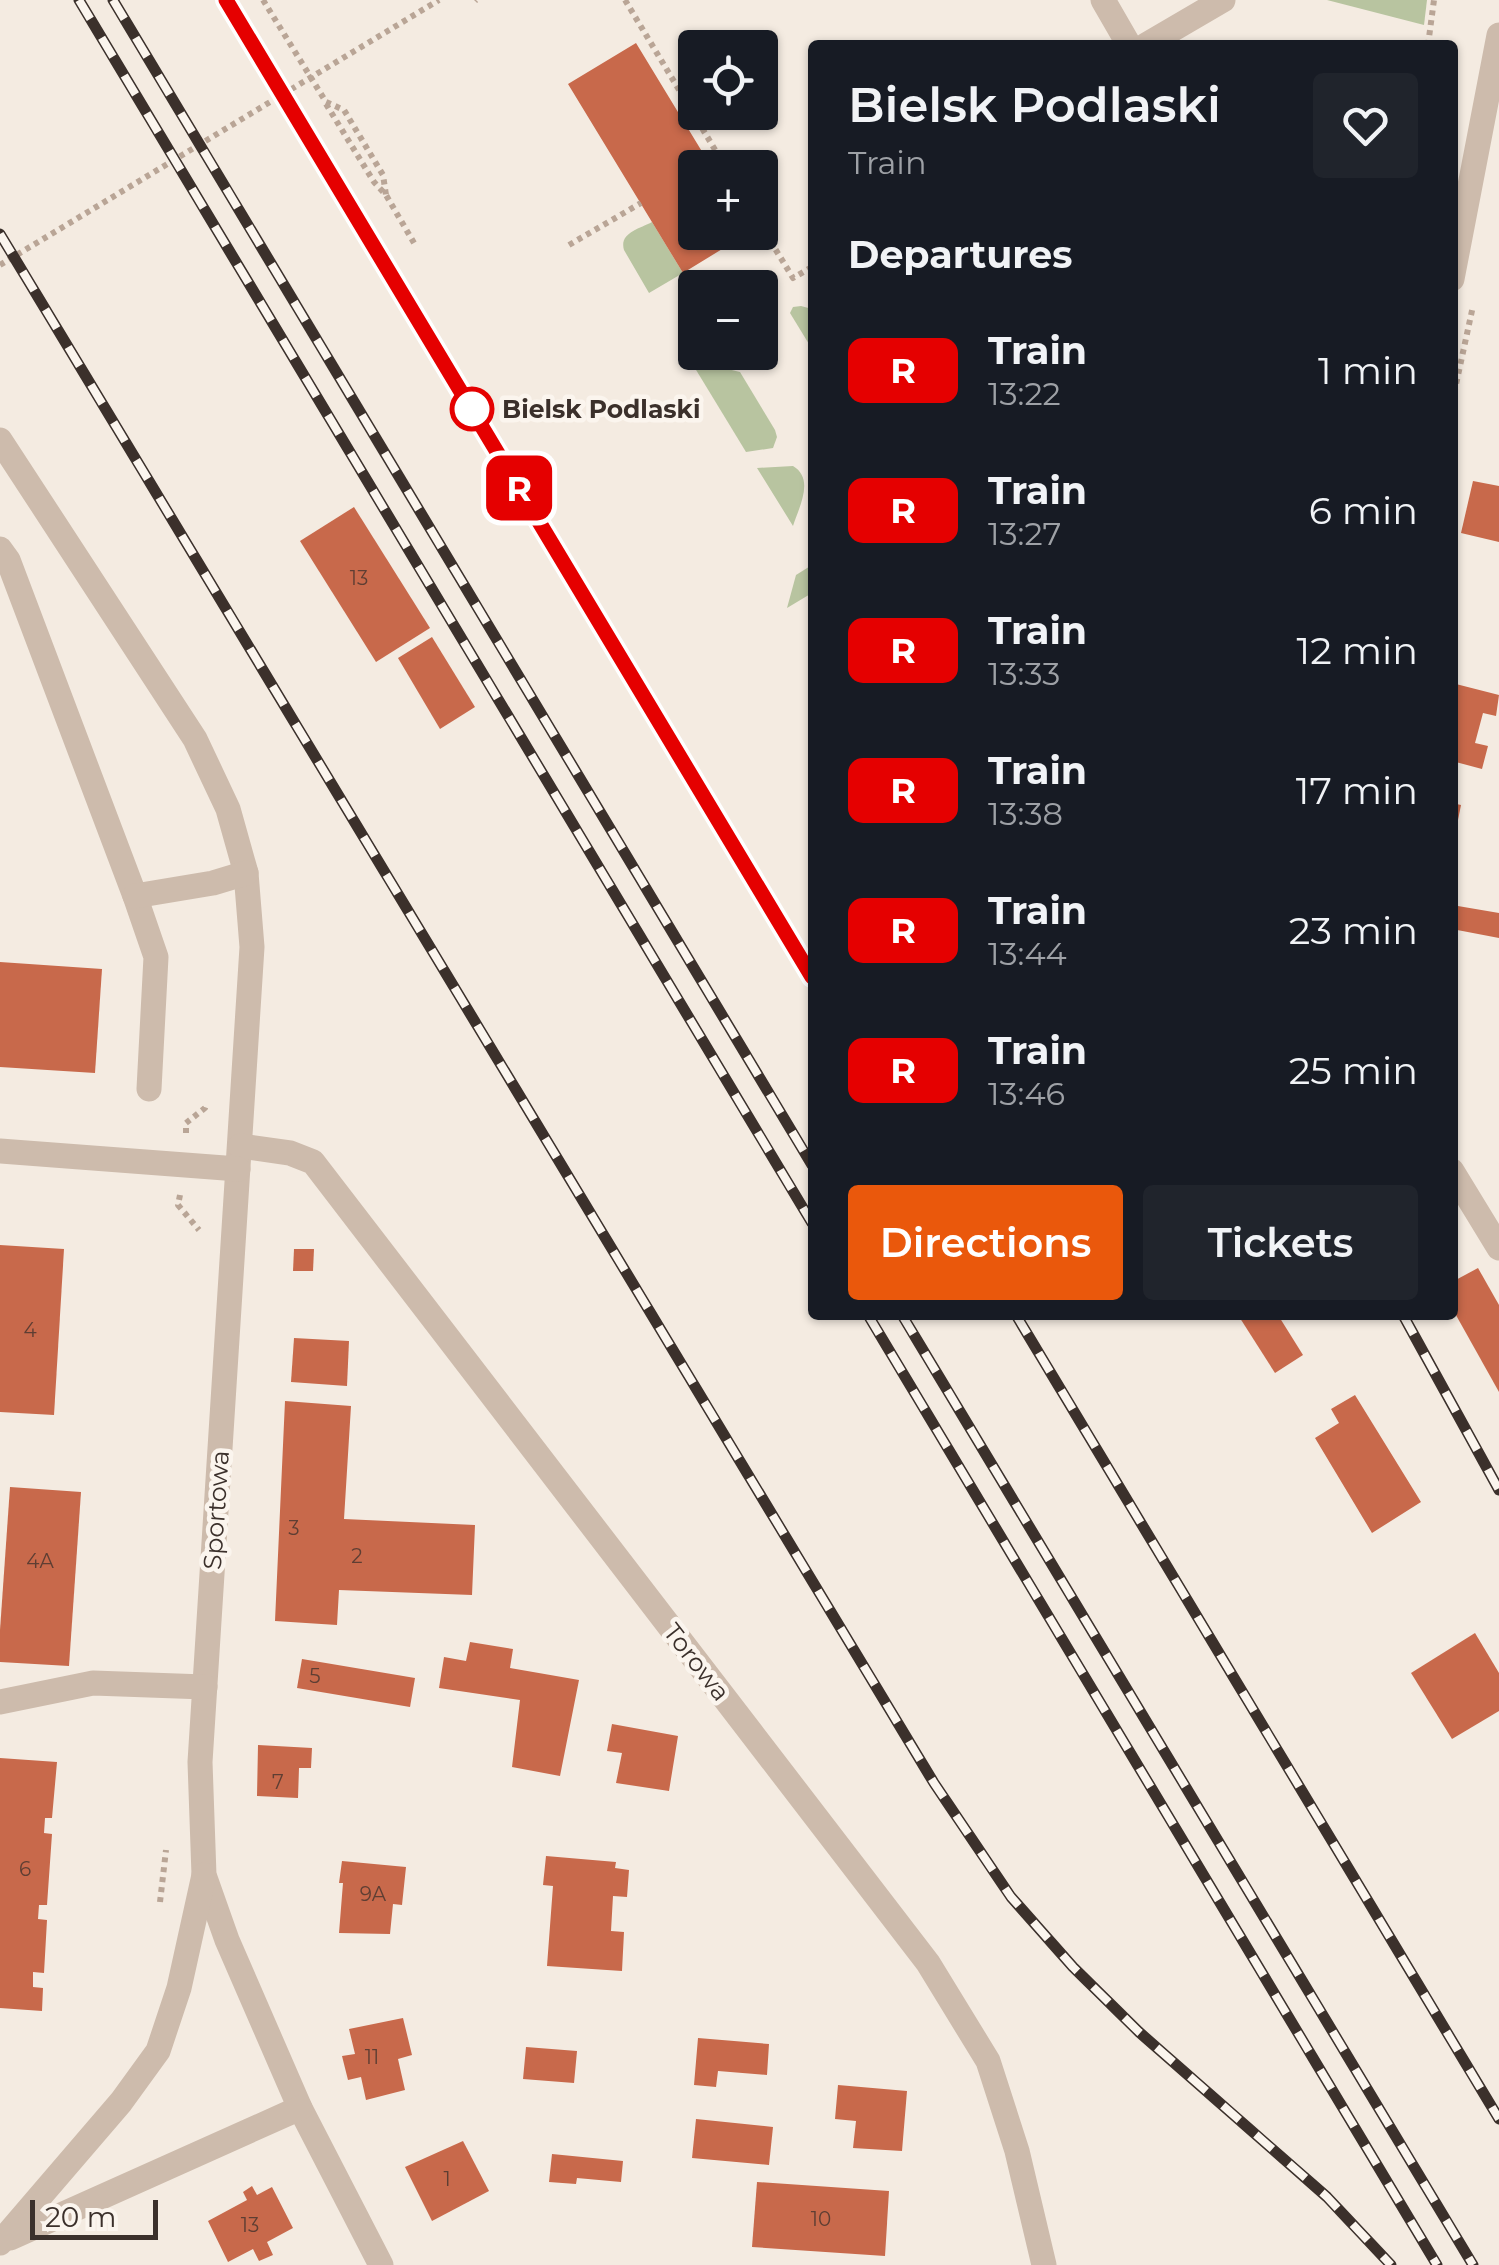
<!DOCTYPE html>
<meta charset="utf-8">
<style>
:root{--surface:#171b24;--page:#20242c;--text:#f1f3f6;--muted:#9ea1a6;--accent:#ea580c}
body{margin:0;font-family:Montserrat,sans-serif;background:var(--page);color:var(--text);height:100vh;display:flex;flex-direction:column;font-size:38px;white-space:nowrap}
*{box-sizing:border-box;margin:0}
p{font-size:32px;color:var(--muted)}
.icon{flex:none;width:55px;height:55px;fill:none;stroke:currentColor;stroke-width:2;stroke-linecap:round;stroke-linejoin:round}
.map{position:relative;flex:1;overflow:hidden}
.details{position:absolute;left:808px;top:40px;width:650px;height:1280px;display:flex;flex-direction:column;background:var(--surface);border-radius:10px;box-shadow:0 2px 8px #0004}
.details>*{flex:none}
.badge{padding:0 20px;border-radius:15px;font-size:35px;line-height:65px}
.controls{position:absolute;left:678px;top:30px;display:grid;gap:20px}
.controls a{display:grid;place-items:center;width:100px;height:100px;border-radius:10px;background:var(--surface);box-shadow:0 2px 8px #0004;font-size:50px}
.scale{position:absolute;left:30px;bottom:25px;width:128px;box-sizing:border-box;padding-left:10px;border:5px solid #3b302b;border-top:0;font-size:28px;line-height:35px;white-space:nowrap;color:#3b302b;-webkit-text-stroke:8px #fbf5ee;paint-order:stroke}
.map>.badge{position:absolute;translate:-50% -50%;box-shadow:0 0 0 5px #fff}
h2{padding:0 40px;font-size:38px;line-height:90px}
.round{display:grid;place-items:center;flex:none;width:105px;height:105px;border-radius:10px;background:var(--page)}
.head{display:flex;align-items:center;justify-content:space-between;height:170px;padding:0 40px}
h1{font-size:48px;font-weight:600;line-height:75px}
.action{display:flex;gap:20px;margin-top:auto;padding:20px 40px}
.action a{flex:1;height:115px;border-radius:10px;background:var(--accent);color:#fff;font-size:40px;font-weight:600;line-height:115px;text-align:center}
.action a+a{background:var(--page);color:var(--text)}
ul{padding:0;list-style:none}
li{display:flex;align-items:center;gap:30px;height:140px;padding:0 40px}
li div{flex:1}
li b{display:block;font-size:38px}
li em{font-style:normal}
li .badge{min-width:110px;font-weight:700;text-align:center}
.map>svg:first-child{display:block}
.green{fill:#b8c4a0}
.building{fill:#c8694b}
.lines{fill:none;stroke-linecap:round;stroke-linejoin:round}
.path{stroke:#b9a596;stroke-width:6;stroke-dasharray:5 5;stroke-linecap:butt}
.minor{stroke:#cdbbac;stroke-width:25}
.rail-casing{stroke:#3b302b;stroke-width:11}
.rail{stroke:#fbf5ee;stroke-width:8;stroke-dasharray:22;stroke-linecap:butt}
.line-casing{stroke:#fff;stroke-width:22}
.line{stroke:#e50000;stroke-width:15}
.stop-dot{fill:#fff;stroke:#e50000;stroke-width:5}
.labels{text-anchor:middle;stroke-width:9;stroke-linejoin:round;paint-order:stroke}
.number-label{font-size:20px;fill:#5e3e33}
.stop-label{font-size:25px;font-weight:bold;fill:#3b302b;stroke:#fbf5ee;text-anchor:start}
.street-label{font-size:25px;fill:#3b302b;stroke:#fbf5ee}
</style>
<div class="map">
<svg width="1499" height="2265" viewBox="0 0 1499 2265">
<rect width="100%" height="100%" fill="#f4ebe1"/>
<g class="green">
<polygon points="1327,0 1427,0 1424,25"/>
<path d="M652 222 683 273 649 293 624 250C619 233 639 229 652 222Z"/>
<polygon points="801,306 812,309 812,349 790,313 793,307"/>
<polygon points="776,309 768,355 766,359 748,358 744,353 760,352 760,319"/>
<polygon points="690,360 740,372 775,430 777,437 773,448 746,452"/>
<path d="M793 466C815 479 799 507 793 526L757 468Z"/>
<polygon points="812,565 812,593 787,608 796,575"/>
</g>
<g class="building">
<polygon points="636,43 712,168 695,168 695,232 750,232 683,273 568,84"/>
<polygon points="1473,481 1499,486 1499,542 1461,533"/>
<polygon points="354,507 430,628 376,662 300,541"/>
<polygon points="432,637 475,707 440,729 398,658"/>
<polygon points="1452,683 1499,695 1496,716 1483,713 1475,743 1488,746 1482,769 1452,761"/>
<polygon points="1452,803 1461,805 1457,825 1452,824"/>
<polygon points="1452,905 1499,913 1499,938 1452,929"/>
<polygon points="0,962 102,969 95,1073 0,1067"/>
<polygon points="0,1245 64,1249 54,1415 0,1412"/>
<polygon points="294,1249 314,1249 313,1271 293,1271"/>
<polygon points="1478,1268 1499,1305 1499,1392 1452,1308 1452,1282"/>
<polygon points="1238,1315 1278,1315 1303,1355 1275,1373"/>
<polygon points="294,1338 349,1341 347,1386 291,1382"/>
<polygon points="1355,1395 1421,1502 1372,1533 1315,1438 1339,1423 1331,1409"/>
<polygon points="285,1401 351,1406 344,1519 475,1525 472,1595 339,1590 337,1625 275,1621"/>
<polygon points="10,1487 81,1492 69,1666 0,1662 0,1630"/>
<polygon points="1475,1633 1499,1673 1499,1711 1452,1739 1411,1673"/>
<polygon points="470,1642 513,1649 510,1668 579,1680 560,1776 512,1767 520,1700 439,1688 444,1657 466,1661"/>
<polygon points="302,1659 415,1678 410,1707 297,1688"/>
<polygon points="612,1724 678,1736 669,1791 616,1783 622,1753 607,1751"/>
<polygon points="258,1745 312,1748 311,1768 299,1768 298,1798 257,1796"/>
<polygon points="0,1758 57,1762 52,1818 45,1818 44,1833 52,1834 47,1905 39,1905 38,1919 47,1920 44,1973 33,1972 33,1987 43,1988 42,2011 0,2008"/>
<polygon points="546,1856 616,1862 615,1868 629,1870 627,1897 613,1896 611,1931 624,1932 622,1971 547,1966 553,1886 543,1885"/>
<polygon points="342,1861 406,1867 402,1905 393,1904 390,1934 339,1933 343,1883 339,1883"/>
<polygon points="403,2018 412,2055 398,2059 405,2090 366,2100 361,2077 348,2080 342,2056 355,2054 349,2029"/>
<polygon points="698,2038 769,2044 767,2075 718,2071 716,2087 694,2085"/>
<polygon points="526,2047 577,2051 574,2083 523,2079"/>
<polygon points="838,2085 907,2091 902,2151 853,2148 856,2121 835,2119"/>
<polygon points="696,2119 773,2127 769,2165 692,2158"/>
<polygon points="463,2141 489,2191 432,2221 405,2167"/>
<polygon points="552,2154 623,2161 621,2182 577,2178 576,2184 549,2182"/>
<polygon points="757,2182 889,2191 885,2256 752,2247"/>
<polygon points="252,2186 257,2195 272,2187 293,2228 267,2242 273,2255 259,2261 253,2249 228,2262 208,2221 247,2200 243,2192"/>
</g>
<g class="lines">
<g class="path">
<polyline points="263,0 326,102 344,110 383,175 386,195"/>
<polyline points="625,0 726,168"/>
<polyline points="475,1 476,0"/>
<polyline points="1428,45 1434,0"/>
<polyline points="326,104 374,182 386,195 414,243"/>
<polyline points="760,224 793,278 812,267"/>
<polyline points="569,245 641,203"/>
<polyline points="0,265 439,0"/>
<polyline points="1452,403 1473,306"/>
<polyline points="186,1133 186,1123 205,1108 206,1105"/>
<polyline points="180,1195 178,1205 199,1230"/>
<polyline points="160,1902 166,1850"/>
</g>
<g class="minor">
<polyline points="1103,0 1129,45"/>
<polyline points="1146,45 1223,0"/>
<polyline points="1452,279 1499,35"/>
<polyline points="0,440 195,739 228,809 246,873 252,947 200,1762 204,1875 227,1940 300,2108 381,2265"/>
<polyline points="0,549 8,560 135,896 156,957 149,1089"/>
<polyline points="135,896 213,883 246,873"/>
<polyline points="240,1146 290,1153 313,1162 928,1963 988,2061 1017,2151 1044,2265"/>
<polyline points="0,1151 238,1169"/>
<polyline points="1452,1171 1499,1248"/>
<polyline points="0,1702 93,1683 205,1687"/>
<polyline points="10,2238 300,2108"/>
<polyline points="0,2243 121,2102 158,2051 179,1988 204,1875"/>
</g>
<defs>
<g id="rail">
<polyline points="79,0 812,1223"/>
<polyline points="113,0 812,1165"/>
<polyline points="226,0 812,977"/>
<polyline points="0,234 934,1783 1011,1897 1073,1967 1139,2032 1327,2197 1391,2265"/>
<polyline points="868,1315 1437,2265"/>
<polyline points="902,1315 1473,2265"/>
<polyline points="1016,1315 1499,2119"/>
<polyline points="1403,1315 1499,1490"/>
</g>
</defs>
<use href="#rail" class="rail-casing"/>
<use href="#rail" class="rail"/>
</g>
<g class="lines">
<defs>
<polyline id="line" points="226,0 812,977"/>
</defs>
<use href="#line" class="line-casing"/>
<use href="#line" class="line"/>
</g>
<circle class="stop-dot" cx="472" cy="409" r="20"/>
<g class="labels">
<g class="number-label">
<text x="359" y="585">13</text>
<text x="30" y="1337">4</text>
<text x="294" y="1535">3</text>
<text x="357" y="1563">2</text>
<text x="40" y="1568">4A</text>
<text x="315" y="1683">5</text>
<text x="278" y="1789">7</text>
<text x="25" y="1876">6</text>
<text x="373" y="1901">9A</text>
<text x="372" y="2064">11</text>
<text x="447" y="2186">1</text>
<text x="821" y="2226">10</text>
<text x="250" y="2232">13</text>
</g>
<g class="stop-label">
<text x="502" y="418">Bielsk Podlaski</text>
</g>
<g class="street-label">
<text transform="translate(216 1510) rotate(-86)" y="9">Sportowa</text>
<text transform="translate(697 1662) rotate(52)" y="9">Torowa</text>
</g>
</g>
</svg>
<div class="controls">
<a><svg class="icon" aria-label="locate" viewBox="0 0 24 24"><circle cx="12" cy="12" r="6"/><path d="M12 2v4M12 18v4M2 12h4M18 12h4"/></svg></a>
<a>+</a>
<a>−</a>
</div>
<div class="scale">20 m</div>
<b class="badge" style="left:519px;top:488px;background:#e50000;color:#fff">R</b>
<section class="details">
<div class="head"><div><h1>Bielsk Podlaski</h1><p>Train</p></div><a class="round"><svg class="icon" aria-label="heart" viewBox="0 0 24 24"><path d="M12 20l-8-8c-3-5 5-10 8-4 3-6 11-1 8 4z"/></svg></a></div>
<h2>Departures</h2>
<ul>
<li><span class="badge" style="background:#e50000;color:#fff">R</span><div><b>Train</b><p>13:22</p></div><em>1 min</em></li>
<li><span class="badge" style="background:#e50000;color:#fff">R</span><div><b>Train</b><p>13:27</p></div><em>6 min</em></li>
<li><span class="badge" style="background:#e50000;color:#fff">R</span><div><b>Train</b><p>13:33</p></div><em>12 min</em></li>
<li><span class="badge" style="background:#e50000;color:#fff">R</span><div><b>Train</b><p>13:38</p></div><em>17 min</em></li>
<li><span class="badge" style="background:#e50000;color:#fff">R</span><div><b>Train</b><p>13:44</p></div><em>23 min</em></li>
<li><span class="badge" style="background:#e50000;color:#fff">R</span><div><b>Train</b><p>13:46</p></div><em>25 min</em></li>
</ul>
<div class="action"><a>Directions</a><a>Tickets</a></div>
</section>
</div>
